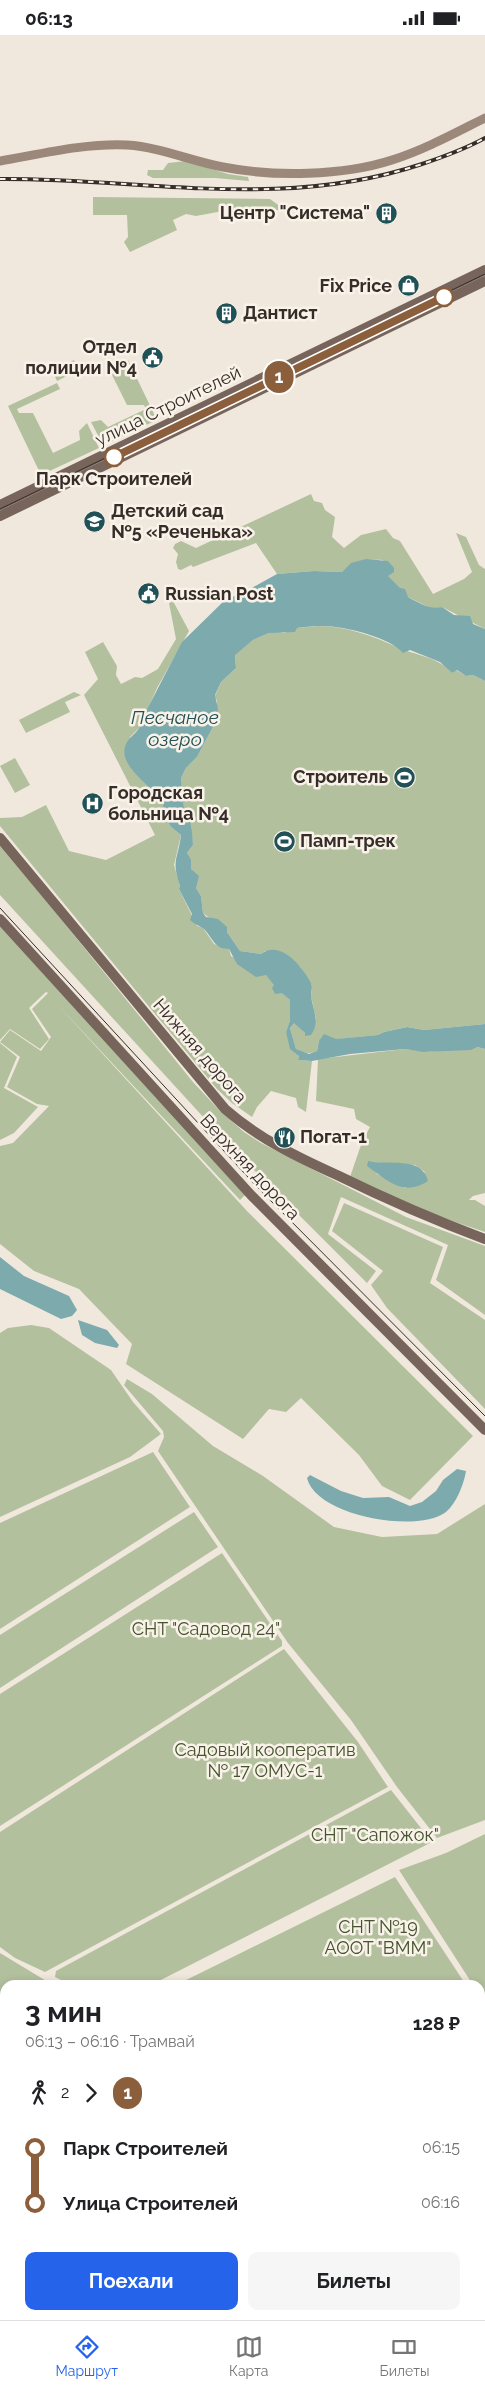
<!DOCTYPE html>
<html lang="ru">
<meta charset="utf-8">
<style>
:root{--surface:#fff;--page:#f6f6f6;--text:#202124;--muted:#757577;--line:#e0e0e0;--accent:#2563eb}
body{margin:0;font-family:Raleway,sans-serif;background:var(--page);color:var(--text);height:100vh;display:flex;flex-direction:column;font-size:19px;white-space:nowrap}
*{box-sizing:border-box;margin:0}
p{font-size:16px;color:var(--muted)}
.icon{flex:none;width:28px;height:28px;fill:none;stroke:currentColor;stroke-width:2;stroke-linecap:round;stroke-linejoin:round}
.map{position:relative;flex:1;overflow:hidden}
.drawer{position:absolute;left:0px;top:1945px;width:485px;height:340px;display:flex;flex-direction:column;background:var(--surface);border-radius:15px 15px 0 0;box-shadow:0 2px 8px #0003}
.drawer>*{flex:none}
.badge{padding:0 10px;border-radius:16px;font-size:18px;line-height:32px}
.map>.badge{position:absolute;translate:-50% -50%;box-shadow:0 0 0 2px #fff}
.legs{display:flex;align-items:center;gap:8px;height:55px;padding:0 25px;font-size:16px}
.legs p{margin-inline-start:auto}
.headline{display:flex;align-items:center;justify-content:space-between;height:85px;padding:0 25px}
h1{font-size:28px;font-weight:700;line-height:38px}
.button{display:flex;gap:10px;margin-top:auto;padding:10px 25px}
.button a{flex:1;height:58px;border-radius:10px;background:var(--accent);color:#fff;font-size:20px;font-weight:700;line-height:58px;text-align:center}
.button a+a{background:var(--page);color:var(--text)}
ul{padding:0 25px;list-style:none}
li{display:flex;align-items:center;gap:18px;height:55px;font-size:19px}
li i{display:grid;place-items:center;width:8px;height:100%;margin:0 6px;background:currentColor}
li i::after{content:'';width:12px;height:12px;margin:-6px;border:4px solid;border-radius:50%;background:var(--surface)}
li p{margin-inline-start:auto}
li:first-child i{background:linear-gradient(#0000 50%,currentColor 0)}
li:last-child i{background:linear-gradient(currentColor 50%,#0000 0)}
.status{display:flex;justify-content:space-between;align-items:center;height:35px;padding:0 25px;background:var(--surface);direction:ltr}
.status svg{height:14px;fill:currentColor}
.tabs{display:flex;justify-content:space-around;align-items:center;height:70px;border-top:1px solid var(--line);background:var(--surface);font-size:14px;color:var(--muted)}
.tabs a{display:grid;justify-items:center;gap:2px}
.tabs .current{color:var(--accent)}
.map>svg:first-child{display:block}
.green{fill:#b3c09e;fill-rule:evenodd}
.water{fill:#7daaad}
.lines{fill:none;stroke-linecap:round;stroke-linejoin:round}
.secondary{stroke:#9c887b;stroke-width:9}
.primary{stroke:#77655b;stroke-width:10}
.tram{stroke:#362d29;stroke-width:1}
.rail-casing{stroke:#362d29;stroke-width:4}
.rail{stroke:#f9f2e9;stroke-width:2;stroke-dasharray:5.5;stroke-linecap:butt}
.line-1-casing{stroke:#fff;stroke-width:11}
.line-1{stroke:#8b5e3c;stroke-width:8}
.stop-1-dot{fill:#fff;stroke:#8b5e3c;stroke-width:2.5}
.labels{text-anchor:middle;stroke-width:5;stroke-linejoin:round;paint-order:stroke}
.poi-label{font-size:18px;font-weight:bold;fill:#362d29;stroke:#f9f2e9;text-anchor:start}
.street-label{font-size:18px;fill:#362d29;stroke:#f9f2e9}
.stop-label{font-size:18px;font-weight:bold;fill:#362d29;stroke:#f9f2e9}
.park-label{font-size:18px;fill:#45532e;stroke:#f9f2e9}
.water-label{font-size:19px;font-style:italic;fill:#205156;stroke:#f9f2e9}
</style>
<div class="status"><b>06:13</b><svg viewBox="0 0 49 12"><path d="M0 12V9h3v3zM5 12V6h3v6zM10 12V3h3v9zM15 12V0h3v12zM26 1h20v11H26zM47 4h2v5h-2z"/></svg></div>
<div class="map">
<svg width="485" height="2285" viewBox="0 0 485 2285">
<rect width="100%" height="100%" fill="#f1e8dd"/>
<g class="green">
<polygon points="186,126 228,139 248,142 249,146 215,143 153,143 147,140 148,135 163,135 168,128"/>
<polygon points="93,162 270,164 285,175 223,176 196,181 186,179 173,185 177,195 130,217 124,207 128,202 127,180 93,180"/>
<polygon points="74,325 79,335 57,346 52,335"/>
<polygon points="128,325 157,385 103,410 91,387 101,385 108,392 146,374 144,370 127,370 109,334"/>
<polygon points="57,348 60,354 17,374 19,378 33,378 53,418 80,405 79,396 87,388 99,413 41,440 8,371"/>
<path d="M311 459 314 466 322 468 325 475 335 482 332 502 344 513 361 500 386 494 393 503 400 506 433 559 464 544 472 537 456 498 466 502 479 530 485 534V594L442 572 436 574 426 571 408 562 387 541 383 525C366 524 355 525 342 537L314 536 277 539 256 508 193 532 191 530 181 535 178 534 176 527 178 519 173 513 175 509 181 506 196 513Z"/>
<polygon points="173,566 189,596 157,653 139,693 130,702 132,734 164,768 161,776 171,792 181,800 174,830 180,851 179,854 197,891 203,893 214,909 229,914 231,921 266,940 290,965 290,985 286,997 299,1021 298,1025 312,1026 306,1077 298,1072 296,1063 271,1056 257,1072 252,1082 232,1068 217,1054 0,791 0,783 22,782 46,770 69,816 106,825 155,800 84,660 98,644 85,617 103,607 117,631 116,640 121,649 135,642 142,643 158,634 176,604 169,568"/>
<path d="M319 591C346 591 373 601 397 612 414 620 439 622 452 638L456 635 466 641 473 640 485 646V989L424 995 407 992 384 997 378 1000 319 1006 317 1016C308 1020 304 1018 296 1014L290 993 294 987 305 998V1001L316 984 311 961 312 950 300 932 281 917 265 916 261 919 240 916 227 897 203 878 201 861 196 853 187 818 193 810 189 781 184 773 181 743 186 733 197 722 214 690 217 666 215 661 221 647 236 633 235 619 253 605 269 598 276 596 284 598 296 593Z"/>
<polygon points="74,657 81,660 65,667 70,677 26,698 19,685"/>
<polygon points="15,723 30,750 15,758 0,731"/>
<polygon points="0,809 193,1047 220,1076 244,1097 261,1108 406,1182 485,1211 485,1280 436,1245 448,1210 341,1162 328,1199 376,1236 367,1248 227,1108 0,860"/>
<polygon points="0,889 245,1160 240,1165 56,968 247,1176 473,1401 410,1465 382,1451 359,1420 301,1363 286,1377 269,1374 243,1404 126,1329 132,1309 79,1254 34,1236 0,1209 0,1111 13,1108 49,1071 37,1069 7,1052 20,1022 0,1007 10,995 41,1016 51,1002 32,974 48,958 46,957 29,973 49,1004 40,1014 10,994 0,1005"/>
<polygon points="0,1008 17,1022 4,1053 38,1072 14,1098 0,1105"/>
<path d="M477 1012 485 1014V1158L473 1161 469 1165H475L485 1171V1197L437 1181 350 1142 362 1107 370 1092 356 1084 354 1074 316 1066 318 1024 405 1014 428 1017ZM368 1127 415 1130 425 1137 405 1153 377 1139Z"/>
<polygon points="344,1168 443,1212 430,1248 485,1285 485,1374 387,1273 371,1250 383,1236 332,1196"/>
<polygon points="31,1290 49,1293 111,1335 133,1367 161,1399 130,1422 0,1482 0,1298 8,1293"/>
<polygon points="127,1344 152,1359 213,1411 263,1441 334,1492 382,1502 437,1499 485,1469 485,1785 437,1803 397,1752 351,1685 288,1608 158,1416 164,1402 163,1396 124,1350"/>
<polygon points="153,1417 190,1472 0,1594 0,1488"/>
<polygon points="194,1477 218,1512 0,1653 0,1600"/>
<polygon points="222,1518 282,1606 282,1611 0,1791 0,1659"/>
<polygon points="284,1614 358,1707 388,1752 45,1937 15,1923 0,1912 0,1797"/>
<polygon points="391,1755 432,1807 151,1950 71,1950 55,1942 56,1936"/>
<polygon points="485,1799 485,1968 480,1961 480,1950 473,1950 399,1835 446,1818"/>
<polygon points="395,1842 466,1950 176,1950"/>
<polygon points="0,1918 53,1950 5,1950 5,1979 0,1971"/>
<polygon points="480,1972 485,1980 485,2149 480,2153"/>
<polygon points="0,1980 5,1988 5,2235 0,2260"/>
<polygon points="485,2226 485,2285 436,2285 434,2280 480,2280 480,2229"/>
<polygon points="10,2280 225,2280 209,2285 11,2285"/>
<polygon points="352,2280 426,2280 428,2285 345,2285"/>
</g>
<g class="water">
<path d="M366 524 388 526 394 533V537L388 541 400 553 405 554 408 562C419 568 430 575 442 572L454 580 470 581 473 589 485 594V646L473 640 466 641 457 635 452 638 440 627 410 615 403 618C390 602 341 590 320 591 312 591 304 592 297 593L295 597 269 598 253 605 235 620 236 633 221 647 215 660 218 674 214 690 197 722 186 733 181 743 184 773 189 781 192 797 193 810 187 818 191 825V834L199 841 196 853 201 861 203 878 206 882 218 884 227 892V897L240 916 261 919C281 904 303 933 311 948 313 952 311 955 311 960 312 974 321 986 311 1000L305 1001V998L294 988 290 993 296 1014 309 1019 317 1016 319 1006 324 999 336 1004 378 1000 384 997 407 992 424 995 485 989V1014L477 1012 471 1015 423 1017 405 1014 350 1019 312 1026 298 1025 299 1021 290 1014 286 997 290 985V965L282 958 275 959 272 953 274 950 266 940 256 942 237 929 229 914C214 914 213 903 204 894 200 891 194 889 190 885L192 879 179 854 180 851C171 824 178 825 181 800L171 792 161 776 164 768C154 753 119 732 125 712 127 703 135 700 139 693 141 690 142 685 143 682L182 607 227 563 239 560 277 539 314 536 342 537 351 528Z"/>
<path d="M368 1126C387 1131 422 1120 428 1146 403 1162 388 1146 367 1131Z"/>
<polygon points="0,1222 24,1241 69,1261 77,1275 72,1281 61,1284 0,1254"/>
<polygon points="78,1285 107,1295 119,1310 117,1313 95,1308 82,1300"/>
<path d="M457 1434 466 1436C464 1449 456 1469 446 1477 417 1499 316 1481 307 1443L310 1440 341 1456 363 1463 389 1462 410 1471 422 1467 436 1456 443 1445Z"/>
</g>
<g class="lines">
<path class="secondary" d="M0 126C41 119 85 108 127 110 160 112 191 126 223 132 273 142 343 141 392 125 424 115 455 98 485 83"/>
<g class="primary">
<polyline points="0,470 485,235"/>
<polyline points="0,481 485,246"/>
<path d="M0 803 225 1074C258 1103 297 1122 337 1140 386 1164 434 1185 485 1204"/>
<polyline points="0,884 251,1160 485,1395"/>
</g>
<g class="tram">
<polyline points="0,474 485,239"/>
<polyline points="0,873 258,1153 485,1381"/>
</g>
<defs>
<path id="rail" d="M0 144C144 143 281 176 422 129 443 122 465 114 485 103"/>
</defs>
<use href="#rail" class="rail-casing"/>
<use href="#rail" class="rail"/>
</g>
<g class="lines">
<defs>
<polyline id="line-1" points="114,422 444,262"/>
</defs>
<use href="#line-1" class="line-1-casing"/>
<use href="#line-1" class="line-1"/>
</g>
<defs>
<symbol id="building-disc" viewBox="-11 -11 22 22"><circle r="9.5" fill="#205156" stroke="#f9f2e9"/><path d="M-4-6H4V6H1V3H-1V6H-4ZM-2.5-4.3h1.7v1.8h-1.7ZM.8-4.3h1.7v1.8H.8ZM-2.5-1h1.7V.8h-1.7ZM.8-1h1.7V.8H.8Z" fill="#fff"/></symbol>
<symbol id="shop-disc" viewBox="-11 -11 22 22"><circle r="9.5" fill="#205156" stroke="#f9f2e9"/><path d="M-5-2.5h2.3a2.7 3.5 0 0 1 5.4 0H5L5.5 6h-11ZM-1.5-2.5h3a1.5 2.3 0 0 0-3 0Z" fill="#fff"/></symbol>
<symbol id="civic-disc" viewBox="-11 -11 22 22"><circle r="9.5" fill="#205156" stroke="#f9f2e9"/><path d="M-.6-6.5H3V-4.5H.6V-3L4-1V1h2V6H-6V1h2V-1L-.6-3ZM-1.2 2.5V6h2.4V2.5Z" fill="#fff"/></symbol>
<symbol id="school-disc" viewBox="-11 -11 22 22"><circle r="9.5" fill="#205156" stroke="#f9f2e9"/><path d="M0-5L7-2L0 1L-7-2ZM-4 1L0 2.5L4 1V4Q0 6-4 4Z" fill="#fff"/></symbol>
<symbol id="stadium-disc" viewBox="-11 -11 22 22"><circle r="9.5" fill="#205156" stroke="#f9f2e9"/><path d="M0-5a6.5 5 0 1 0 0 10a6.5 5 0 1 0 0-10ZM-3.5-1.8h7v3.6h-7Z" fill="#fff"/></symbol>
<symbol id="hospital-disc" viewBox="-11 -11 22 22"><circle r="9.5" fill="#205156" stroke="#f9f2e9"/><path d="M-5-5h3v3.5h4V-5h3V5h-3V1.5h-4V5h-3Z" fill="#fff"/></symbol>
<symbol id="restaurant-disc" viewBox="-11 -11 22 22"><circle r="9.5" fill="#205156" stroke="#f9f2e9"/><path d="M-5-6h1v4h1v-4h1v4h1v-4h1v5L-1.5 .5V6h-2V.5L-5-1ZM5-6V6H3V1.5H1.5Q1.5-4 5-6Z" fill="#fff"/></symbol>
</defs>
<g fill-rule="evenodd">
<use href="#building-disc" x="374" y="166" width="25" height="25"/>
<use href="#shop-disc" x="396" y="238" width="25" height="25"/>
<use href="#building-disc" x="214" y="266" width="25" height="25"/>
<use href="#civic-disc" x="140" y="310" width="25" height="25"/>
<use href="#school-disc" x="82" y="474" width="25" height="25"/>
<use href="#civic-disc" x="136" y="546" width="25" height="25"/>
<use href="#stadium-disc" x="392" y="730" width="25" height="25"/>
<use href="#hospital-disc" x="80" y="756" width="25" height="25"/>
<use href="#stadium-disc" x="272" y="794" width="25" height="25"/>
<use href="#restaurant-disc" x="272" y="1090" width="25" height="25"/>
</g>
<g class="stop-1-dot">
<circle cx="444" cy="262" r="9"/>
<circle cx="114" cy="422" r="9"/>
</g>
<g class="labels">
<g class="poi-label">
<text x="370" y="184" text-anchor="end">Центр "Система"</text>
<text x="392" y="257" text-anchor="end">Fix Price</text>
<text x="243" y="284">Дантист</text>
<text x="137" y="318" text-anchor="end">Отдел<tspan x="137" dy="21">полиции №4</tspan></text>
<text x="111" y="482">Детский сад<tspan x="111" dy="21">№5 «Реченька»</tspan></text>
<text x="165" y="565">Russian Post</text>
<text x="388" y="748" text-anchor="end">Строитель</text>
<text x="108" y="764">Городская<tspan x="108" dy="21">больница №4</tspan></text>
<text x="300" y="812">Памп-трек</text>
<text x="300" y="1108">Погат-1</text>
</g>
<g class="street-label">
<text transform="translate(168 371) rotate(-26)" y="6">улица Строителей</text>
<text transform="translate(200 1016) rotate(49)" y="6">Нижняя дорога</text>
<text transform="translate(250 1132) rotate(47)" y="6">Верхняя дорога</text>
</g>
<g class="stop-label">
<text x="114" y="450">Парк Строителей</text>
</g>
<g class="park-label">
<text x="206" y="1600">СНТ "Садовод 24"</text>
<text x="265" y="1721">Садовый кооператив<tspan x="265" dy="21">№ 17 ОМУС-1</tspan></text>
<text x="375" y="1806">СНТ "Сапожок"</text>
<text x="378" y="1898">СНТ №19<tspan x="378" dy="21">АООТ "ВММ"</tspan></text>
</g>
<g class="water-label">
<text x="175" y="689">Песчаное<tspan x="175" dy="22">озеро</tspan></text>
</g>
</g>
</svg>
<b class="badge" style="left:279px;top:342px;background:#8b5e3c;color:#fff">1</b>
<section class="drawer">
<div class="headline"><div><h1>3 мин</h1><p>06:13 – 06:16 · Трамвай</p></div><b>128 ₽</b></div>
<div class="legs"><svg class="icon" aria-label="walk" viewBox="0 0 24 24"><circle cx="13" cy="4" r="2"/><path d="M13 8l-2 6 4 7M11 14l-3 7M7 12l3-4h3l4 4"/></svg>2<svg class="icon" aria-label="forward" viewBox="0 0 24 24"><path d="M9 5l7 7-7 7"/></svg><b class="badge" style="background:#8b5e3c;color:#fff">1</b></div>
<ul>
<li><i style="color:#8b5e3c"></i><b>Парк Строителей</b><p>06:15</p></li>
<li><i style="color:#8b5e3c"></i><b>Улица Строителей</b><p>06:16</p></li>
</ul>
<div class="button"><a>Поехали</a><a>Билеты</a></div>
</section>
</div>
<nav class="tabs">
<a class="current"><svg class="icon" aria-label="directions" viewBox="0 0 24 24"><path d="M12 3l9 9-9 9-9-9zM9 14v-3h6M13 9l2 2-2 2"/></svg>Маршрут</a>
<a><svg class="icon" aria-label="map" viewBox="0 0 24 24"><path d="M3 6l6-2 6 2 6-2v14l-6 2-6-2-6 2zM9 4v14M15 6v14"/></svg>Карта</a>
<a><svg class="icon" aria-label="tickets" viewBox="0 0 24 24"><path d="M3 7h18v10H3zM15 7v10"/></svg>Билеты</a>
</nav>
